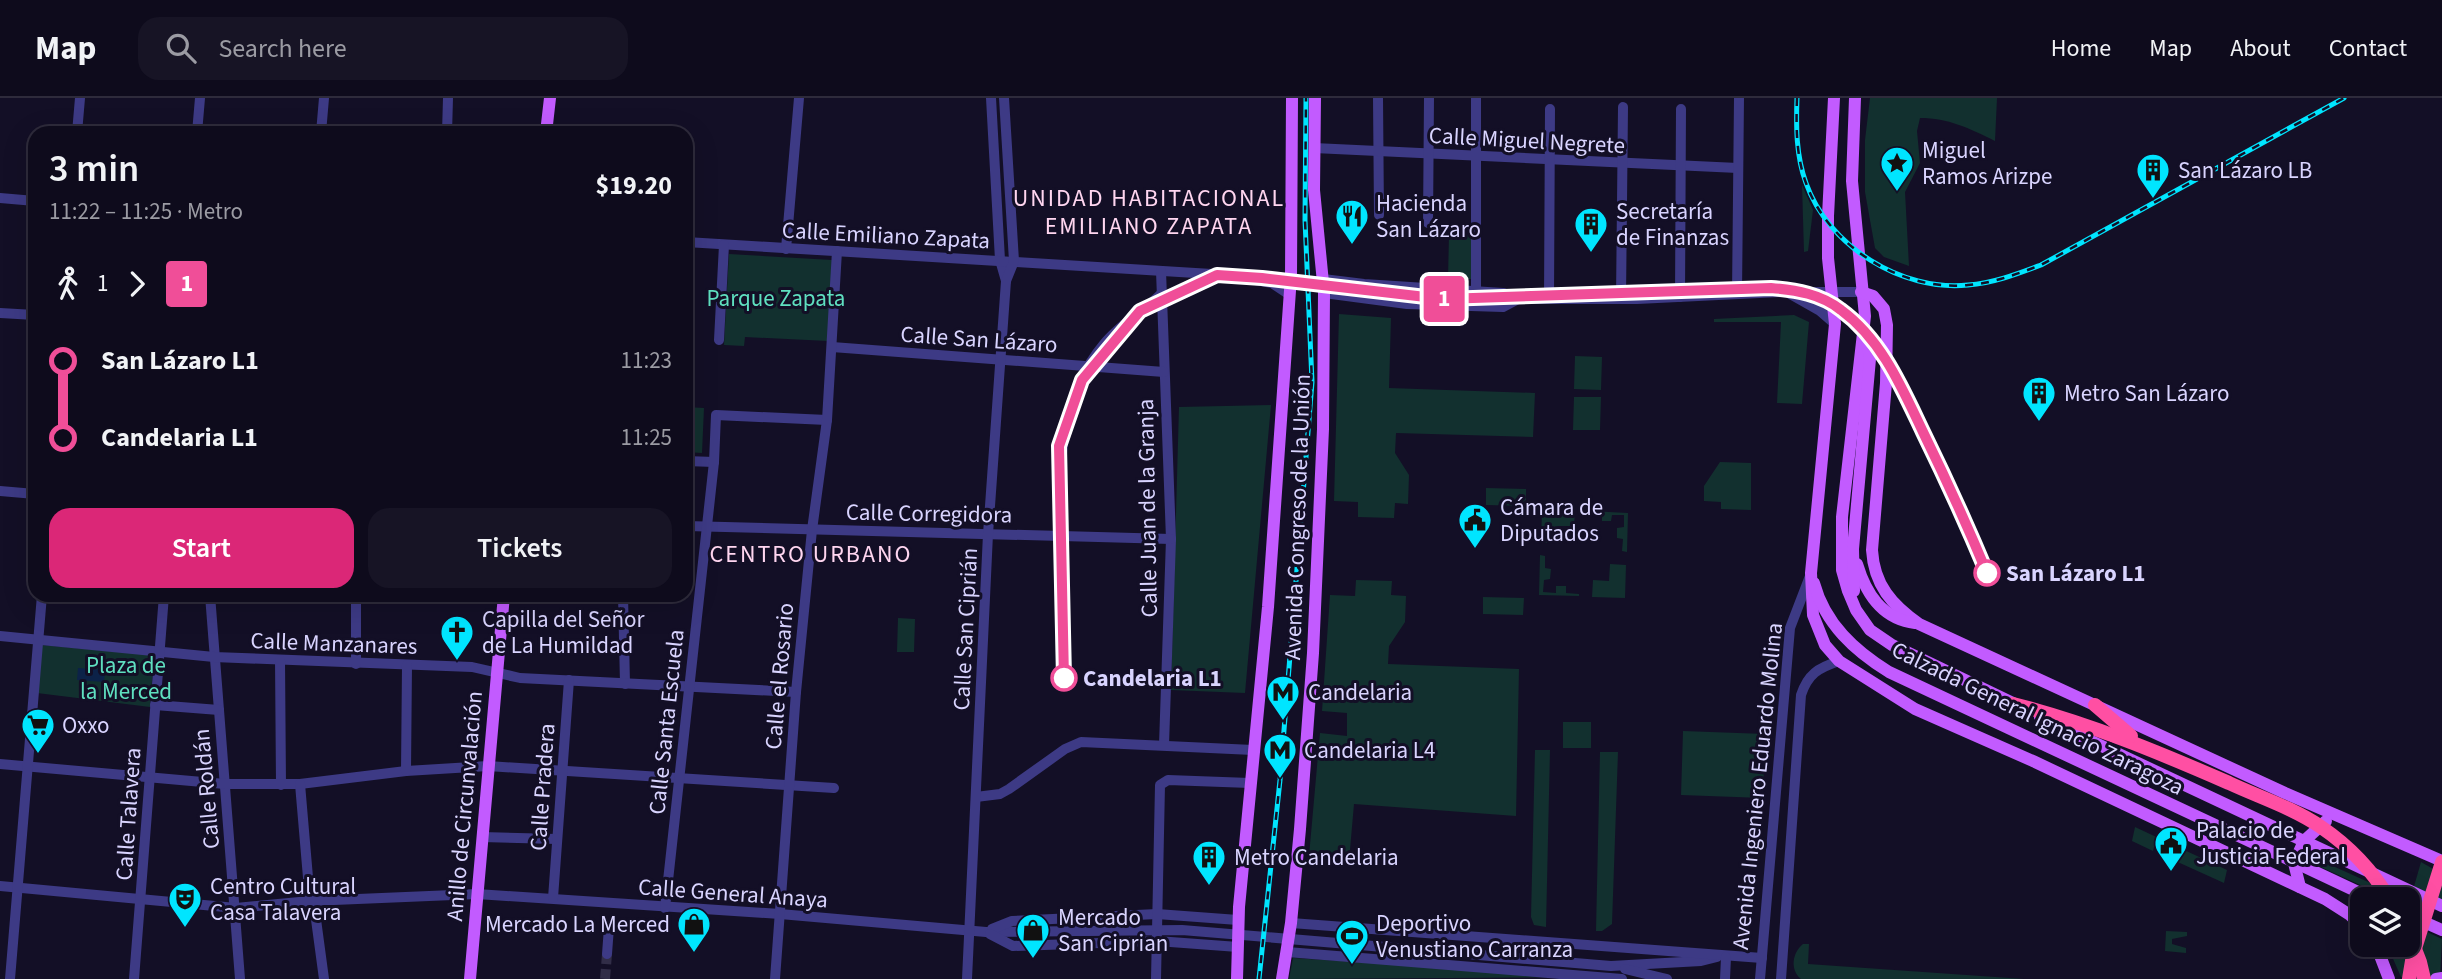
<!DOCTYPE html>
<meta charset="utf-8">
<style>
:root{--surface:#0e0b1c;--page:#171425;--text:#f1f3f6;--muted:#9b9ba3;--line:#2e2b3b;--accent:#db2777}
body{margin:0;font-family:"Source Sans 3",sans-serif;background:var(--page);color:var(--text);height:100vh;display:flex;flex-direction:column;font-size:26px;white-space:nowrap}
*{box-sizing:border-box;margin:0}
p{font-size:23px;color:var(--muted)}
.icon{flex:none;width:38px;height:38px;fill:none;stroke:currentColor;stroke-width:2;stroke-linecap:round;stroke-linejoin:round}
.map{position:relative;flex:1;overflow:hidden}
.panel{position:absolute;left:28px;top:28px;width:665px;height:476px;display:flex;flex-direction:column;background:var(--surface);border-radius:21px;box-shadow:0 7px 28px #0002,0 0 0 2px var(--line)}
.panel>*{flex:none}
.badge{padding:0 14px;border-radius:5px;font-size:24px;line-height:46px}
.buttons{position:absolute;left:2350px;top:789px;display:grid;gap:14px}
.buttons a{display:grid;place-items:center;width:70px;height:70px;border-radius:14px;background:var(--surface);box-shadow:0 7px 28px #0002,0 0 0 2px var(--line);font-size:35px}
.map>.badge{position:absolute;translate:-50% -50%;box-shadow:0 0 0 4px #fff}
.legs{display:flex;align-items:center;gap:10px;height:77px;padding:0 21px;font-size:23px}
.legs p{margin-inline-start:auto}
.overview{display:flex;align-items:center;justify-content:space-between;height:119px;padding:0 21px}
h1{font-size:38px;font-weight:600;line-height:52px}
.action{display:flex;gap:14px;margin-top:auto;padding:14px 21px}
.action a{flex:1;height:80px;border-radius:21px;background:var(--accent);color:#fff;font-size:28px;font-weight:600;line-height:80px;text-align:center}
.action a+a{background:var(--page);color:var(--text)}
ul{padding:0 21px;list-style:none}
li{display:flex;align-items:center;gap:24px;height:77px;font-size:26px}
li i{display:grid;place-items:center;width:10px;height:100%;margin:0 9px;background:currentColor}
li i::after{content:'';width:18px;height:18px;margin:-9px;border:5px solid;border-radius:50%;background:var(--surface)}
li p{margin-inline-start:auto}
li:first-child i{background:linear-gradient(#0000 50%,currentColor 0)}
li:last-child i{background:linear-gradient(currentColor 50%,#0000 0)}
header{display:flex;align-items:center;gap:42px;box-sizing:border-box;height:98px;padding:0 35px;background:var(--surface);border-bottom:2px solid var(--line)}
header strong{font-size:33px}
nav{display:flex;gap:38px;margin-inline-start:auto;font-size:24px}
.search{width:490px;height:63px;background:var(--page);display:flex;align-items:center;gap:18px;box-sizing:border-box;padding:0 24px;border-radius:21px;color:var(--muted);font-size:26px}
.map>svg:first-child{display:block}
.green{fill:#12302f}
.water{fill:#0c2248}
.lines{fill:none;stroke-linecap:round;stroke-linejoin:round}
.minor-tunnel{stroke:#312d47;stroke-width:10;stroke-dasharray:10 5;stroke-linecap:butt}
.minor{stroke:#3d3a85;stroke-width:10}
.major{stroke:#c25bff;stroke-width:12}
.highway{stroke:#ff4fa3;stroke-width:14}
.rail-casing{stroke:#00e5ff;stroke-width:5}
.rail{stroke:#130f26;stroke-width:2.5;stroke-dasharray:8;stroke-linecap:butt}
.line-1-casing{stroke:#fff;stroke-width:16}
.line-1{stroke:#f04e98;stroke-width:10}
.stop-1-dot{fill:#fff;stroke:#f04e98;stroke-width:3.5}
.labels{text-anchor:middle;stroke-width:6;stroke-linejoin:round;paint-order:stroke}
.street-label{font-size:23px;fill:#d9d4ff;stroke:#130f26}
.poi-label{font-size:23px;fill:#d9d4ff;stroke:#130f26;text-anchor:start}
.park-label{font-size:23px;fill:#5fe0c0;stroke:#130f26}
.stop-label{font-size:23px;font-weight:bold;fill:#d9d4ff;stroke:#130f26;text-anchor:start}
.neighbourhood-label{font-size:24px;letter-spacing:2px;fill:#ffd6f0;stroke:#130f26}
</style>
<header>
<strong>Map</strong>
<div class="search"><svg class="icon" aria-label="search" viewBox="0 0 24 24"><circle cx="10" cy="10" r="6"/><path d="M15 15l6 6"/></svg>Search here</div>
<nav><a>Home</a><a>Map</a><a>About</a><a>Contact</a></nav>
</header>
<div class="map">
<svg width="2442" height="881" viewBox="0 0 2442 881">
<rect width="100%" height="100%" fill="#130f26"/>
<g class="green">
<path d="M1870 0H1997L1995 43C1969 30 1948 20 1920 20L1917 33 1920 65 1905 94 1909 168 1884 159 1875 150 1865 94V42Z"/>
<polygon points="1802,87 1813,112 1808,153 1804,154"/>
<polygon points="1472,136 1473,181 1448,181 1449,137"/>
<polygon points="729,156 832,162 828,243 745,239 744,248 724,247"/>
<polygon points="1339,216 1391,220 1389,290 1535,295 1533,339 1396,335 1395,355 1409,377 1408,406 1395,405 1394,420 1358,419 1358,404 1334,403"/>
<polygon points="1794,217 1809,224 1802,306 1777,305 1781,224 1714,224 1714,221"/>
<polygon points="1575,258 1602,259 1601,292 1574,291"/>
<polygon points="1574,299 1601,299 1600,332 1573,332"/>
<polygon points="1271,307 1245,595 1171,592 1179,309"/>
<polygon points="686,309 704,310 702,355 686,354"/>
<polygon points="1720,364 1751,365 1751,412 1721,411 1721,404 1704,403 1704,388"/>
<polygon points="1486,390 1526,391 1526,408 1486,407"/>
<polygon points="1542,412 1575,413 1574,428 1558,428 1557,445 1541,445"/>
<polygon points="1589,413 1628,415 1627,454 1622,453 1623,441 1617,440 1617,430 1624,429 1624,417 1612,417 1611,423 1602,423 1602,416 1589,416"/>
<polygon points="1540,457 1545,458 1545,470 1551,471 1550,481 1544,482 1543,494 1556,495 1556,488 1566,488 1566,495 1579,496 1579,498 1539,497"/>
<polygon points="1610,466 1626,467 1625,500 1592,499 1593,482 1609,483"/>
<polygon points="1356,482 1392,483 1391,497 1406,498 1405,524 1389,548 1388,566 1519,571 1516,718 1354,706 1349,763 1309,758 1320,635 1347,638 1347,615 1322,613 1330,497 1355,498"/>
<polygon points="1483,499 1524,500 1523,517 1483,516"/>
<polygon points="898,520 915,521 914,554 897,554"/>
<polygon points="41,547 154,557 150,609 37,595"/>
<rect x="1563" y="624" width="28" height="26"/>
<polygon points="1683,633 1765,636 1763,700 1681,697"/>
<polygon points="1535,652 1550,652 1546,829 1534,827 1531,819"/>
<polygon points="1600,654 1618,654 1612,826 1602,833 1596,833"/>
<polygon points="2135,729 2227,772 2224,785 2160,756 2160,752 2154,749 2153,753 2132,743"/>
<polygon points="2304,755 2406,801 2391,801 2301,760"/>
<polygon points="2421,764 2442,776 2442,804 2413,792"/>
<polygon points="2408,825 2442,841 2440,881 2408,881 2401,879 2387,847 2408,847"/>
<polygon points="2166,833 2187,834 2187,838 2172,841 2172,846 2186,850 2186,855 2165,853"/>
<path d="M1803 846H1809L1808 866 2024 881H1801C1790 872 1792 855 1803 846Z"/>
<polygon points="1293,860 1594,879 1289,881"/>
</g>
<polygon class="water" points="78,570 105,572 104,584 77,582"/>
<g class="lines">
<polyline class="minor-tunnel" points="605,881 607,856"/>
<g class="minor">
<polyline points="991,0 1000,162 1006,183"/>
<polyline points="1378,0 1379,117"/>
<polyline points="77,35 80,0"/>
<polyline points="197,35 200,0"/>
<polyline points="321,35 324,0"/>
<polyline points="447,35 448,0"/>
<polyline points="1314,50 1738,70"/>
<polyline points="0,100 35,103"/>
<polyline points="1428,125 1429,0"/>
<polyline points="686,144 1228,177 1272,185 1290,197"/>
<polyline points="786,151 799,0"/>
<polyline points="1161,173 1171,441 1164,647"/>
<polyline points="1323,181 1364,186 1503,195 1518,201 1637,201 1782,194 1861,194"/>
<polyline points="1476,193 1476,0"/>
<polyline points="1324,195 1407,206 1503,209 1518,201"/>
<polyline points="1737,196 1739,0"/>
<polyline points="1790,196 1820,213 1835,226"/>
<polyline points="1680,199 1681,11"/>
<polyline points="1549,201 1550,11"/>
<polyline points="1621,201 1623,9"/>
<polyline points="0,215 35,217"/>
<polyline points="719,242 724,147"/>
<polyline points="832,249 1164,274"/>
<polyline points="686,363 714,364"/>
<polyline points="0,393 35,396"/>
<polyline points="686,428 1171,441"/>
<path d="M1060 437C1059 370 1058 301 1104 246 1120 226 1143 214 1161 196"/>
<polyline points="210,497 240,881"/>
<polyline points="623,497 625,586"/>
<polyline points="0,538 214,559 472,569 520,580 796,594"/>
<polyline points="280,562 281,687"/>
<polyline points="356,566 356,497"/>
<polyline points="155,607 219,612"/>
<polyline points="0,666 225,686 300,686 406,673 488,668 834,690"/>
<polyline points="406,673 407,567"/>
<polyline points="300,686 310,803 315,814 324,881"/>
<polyline points="976,699 1000,696 1009,691 1065,651 1081,644 1253,652"/>
<polyline points="482,739 557,741"/>
<polyline points="0,788 236,810 310,803 477,796 780,816 986,834 1182,832 1611,868 1701,863 1717,859"/>
<polyline points="553,800 569,582"/>
<polyline points="665,810 714,364 716,317 827,322"/>
<polyline points="1291,825 1762,860"/>
<polyline points="992,831 1012,823 1157,816 1238,822"/>
<polyline points="990,836 1013,848 1157,843 1238,849"/>
<polyline points="1287,854 1622,881"/>
<polyline points="607,856 609,829"/>
<polyline points="1625,871 1667,881"/>
<polyline points="10,881 42,497"/>
<polyline points="134,881 164,497"/>
<polyline points="775,881 796,594 812,432 827,322 837,153"/>
<polyline points="967,881 988,436 1006,183 1014,163 1004,0"/>
<polyline points="1156,881 1160,687 1168,682 1250,685"/>
<polyline points="1725,881 1726,859"/>
<polyline points="1760,881 1790,530 1810,478"/>
<path d="M1781 881 1801 597C1808 576 1818 570 1839 563"/>
</g>
<g class="major">
<polyline points="1834,0 1828,118 1828,160 1835,226 1811,475 1813,517 1825,547 1839,563 1915,611 2033,663 2325,801 2350,817 2362,829"/>
<polyline points="1855,0 1852,83 1865,218 1842,419 1842,472 1848,493 1856,512 1870,532 1892,547 2021,609"/>
<polyline points="546,35 550,0"/>
<path d="M1861 194 1873 198 1884 211 1887 227 1886 285 1872 452C1874 487 1892 507 1919 526L2285 695 2442 763"/>
<path d="M1857 466C1866 496 1882 521 1915 525"/>
<path d="M1814 485C1825 526 1855 553 1889 574L2375 802"/>
<polyline points="1854,493 1853,451 1870,261 1867,239"/>
<polyline points="2040,619 2442,808"/>
<polyline points="2300,789 2294,765 2304,743 2326,723"/>
<polyline points="2408,817 2442,832"/>
<polyline points="2376,847 2389,881"/>
<polyline points="470,881 504,497"/>
<polyline points="1237,881 1239,809 1268,509 1291,178 1292,0"/>
<polyline points="1282,881 1291,825 1300,731 1313,555 1323,331 1324,195 1314,92 1315,0"/>
<polyline points="2436,881 2442,880"/>
</g>
<g class="highway">
<path d="M2013 606C2088 625 2158 654 2229 685 2259 699 2293 710 2321 729 2349 748 2372 772 2390 802"/>
<polyline points="2095,607 2131,638"/>
<polyline points="2408,833 2420,864 2424,881"/>
<polyline points="2409,881 2413,857 2442,764"/>
</g>
<defs>
<g id="rail">
<path d="M1797 0C1796 29 1796 58 1806 85 1828 148 1902 194 1968 187 1994 185 2017 176 2041 167L2344 0"/>
<polyline points="1259,881 1280,682 1312,284 1305,122 1306,0"/>
</g>
</defs>
<use href="#rail" class="rail-casing"/>
<use href="#rail" class="rail"/>
</g>
<g class="lines">
<defs>
<path id="line-1" d="M1064 580 1059 348 1082 282 1140 213 1217 177 1262 180 1443 201 1771 190C1796 192 1821 196 1841 212 1882 242 1902 290 1923 334 1946 381 1967 427 1987 475"/>
</defs>
<use href="#line-1" class="line-1-casing"/>
<use href="#line-1" class="line-1"/>
</g>
<defs>
<symbol id="sight-pin" viewBox="-11 -11 22 30"><path d="M0 17L-7.5 6A9.5 9.5 0 1 1 7.5 6Z" fill="#00e5ff" stroke="#130f26"/><path d="M0-6L1.8-2.2L6-1.7L2.9 1.2L3.7 5.4L0 3.3L-3.7 5.4L-2.9 1.2L-6-1.7L-1.8-2.2Z" fill="#111"/></symbol>
<symbol id="building-pin" viewBox="-11 -11 22 30"><path d="M0 17L-7.5 6A9.5 9.5 0 1 1 7.5 6Z" fill="#00e5ff" stroke="#130f26"/><path d="M-4-6H4V6H1V3H-1V6H-4ZM-2.5-4.3h1.7v1.8h-1.7ZM.8-4.3h1.7v1.8H.8ZM-2.5-1h1.7V.8h-1.7ZM.8-1h1.7V.8H.8Z" fill="#111"/></symbol>
<symbol id="restaurant-pin" viewBox="-11 -11 22 30"><path d="M0 17L-7.5 6A9.5 9.5 0 1 1 7.5 6Z" fill="#00e5ff" stroke="#130f26"/><path d="M-5-6h1v4h1v-4h1v4h1v-4h1v5L-1.5 .5V6h-2V.5L-5-1ZM5-6V6H3V1.5H1.5Q1.5-4 5-6Z" fill="#111"/></symbol>
<symbol id="civic-pin" viewBox="-11 -11 22 30"><path d="M0 17L-7.5 6A9.5 9.5 0 1 1 7.5 6Z" fill="#00e5ff" stroke="#130f26"/><path d="M-.6-6.5H3V-4.5H.6V-3L4-1V1h2V6H-6V1h2V-1L-.6-3ZM-1.2 2.5V6h2.4V2.5Z" fill="#111"/></symbol>
<symbol id="church-pin" viewBox="-11 -11 22 30"><path d="M0 17L-7.5 6A9.5 9.5 0 1 1 7.5 6Z" fill="#00e5ff" stroke="#130f26"/><path d="M-1.2-6h2.4v3.5h3.3v2.4h-3.3V6h-2.4V-.1h-3.3v-2.4h3.3Z" fill="#111"/></symbol>
<symbol id="metro-pin" viewBox="-11 -11 22 30"><path d="M0 17L-7.5 6A9.5 9.5 0 1 1 7.5 6Z" fill="#00e5ff" stroke="#130f26"/><path d="M-5.5 5V-5H-3L0 0L3-5H5.5V5H3V-.5L0 4L-3-.5V5Z" fill="#111"/></symbol>
<symbol id="supermarket-pin" viewBox="-11 -11 22 30"><path d="M0 17L-7.5 6A9.5 9.5 0 1 1 7.5 6Z" fill="#00e5ff" stroke="#130f26"/><path d="M-6-5.5h2.5l.6 2H6L4.5 2H-2.5L-4.4-4H-6ZM-1.5 3.2a1.3 1.3 0 1 0 .1 0ZM3 3.2a1.3 1.3 0 1 0 .1 0Z" fill="#111"/></symbol>
<symbol id="theatre-pin" viewBox="-11 -11 22 30"><path d="M0 17L-7.5 6A9.5 9.5 0 1 1 7.5 6Z" fill="#00e5ff" stroke="#130f26"/><path d="M-5-5.5Q0-4 5-5.5V0Q5 5 0 6Q-5 5-5 0ZM-3.3-2.5H-1v1.5H-3.3ZM1-2.5H3.3v1.5H1ZM-2.8 1Q0 5.5 2.8 1Z" fill="#111"/></symbol>
<symbol id="shop-pin" viewBox="-11 -11 22 30"><path d="M0 17L-7.5 6A9.5 9.5 0 1 1 7.5 6Z" fill="#00e5ff" stroke="#130f26"/><path d="M-5-2.5h2.3a2.7 3.5 0 0 1 5.4 0H5L5.5 6h-11ZM-1.5-2.5h3a1.5 2.3 0 0 0-3 0Z" fill="#111"/></symbol>
<symbol id="stadium-pin" viewBox="-11 -11 22 30"><path d="M0 17L-7.5 6A9.5 9.5 0 1 1 7.5 6Z" fill="#00e5ff" stroke="#130f26"/><path d="M0-5a6.5 5 0 1 0 0 10a6.5 5 0 1 0 0-10ZM-3.5-1.8h7v3.6h-7Z" fill="#111"/></symbol>
</defs>
<g fill-rule="evenodd">
<use href="#sight-pin" x="1878" y="46" width="38" height="52"/>
<use href="#building-pin" x="2134" y="53" width="38" height="52"/>
<use href="#restaurant-pin" x="1333" y="99" width="38" height="52"/>
<use href="#building-pin" x="1572" y="107" width="38" height="52"/>
<use href="#building-pin" x="2020" y="276" width="38" height="52"/>
<use href="#civic-pin" x="1456" y="403" width="38" height="52"/>
<use href="#church-pin" x="438" y="515" width="38" height="52"/>
<use href="#metro-pin" x="1264" y="575" width="38" height="52"/>
<use href="#supermarket-pin" x="19" y="608" width="38" height="52"/>
<use href="#metro-pin" x="1261" y="633" width="38" height="52"/>
<use href="#civic-pin" x="2152" y="726" width="38" height="52"/>
<use href="#building-pin" x="1190" y="740" width="38" height="52"/>
<use href="#theatre-pin" x="166" y="782" width="38" height="52"/>
<use href="#shop-pin" x="675" y="807" width="38" height="52"/>
<use href="#shop-pin" x="1014" y="813" width="38" height="52"/>
<use href="#stadium-pin" x="1333" y="819" width="38" height="52"/>
</g>
<g class="stop-1-dot">
<circle cx="1987" cy="475" r="12"/>
<circle cx="1064" cy="580" r="12"/>
</g>
<g class="labels">
<g class="street-label">
<text transform="translate(1527 42) rotate(3)" y="8">Calle Miguel Negrete</text>
<text transform="translate(886 137) rotate(3)" y="8">Calle Emiliano Zapata</text>
<text transform="translate(979 241) rotate(4)" y="8">Calle San Lázaro</text>
<text transform="translate(1147 410) rotate(-91)" y="8">Calle Juan de la Granja</text>
<text transform="translate(929 415) rotate(1)" y="8">Calle Corregidora</text>
<text transform="translate(1297 419) rotate(-88)" y="8">Avenida Congreso de la Unión</text>
<text transform="translate(965 531) rotate(-87)" y="8">Calle San Ciprián</text>
<text transform="translate(334 545) rotate(2)" y="8">Calle Manzanares</text>
<text transform="translate(779 578) rotate(-85)" y="8">Calle el Rosario</text>
<text transform="translate(2038 620) rotate(26)" y="8">Calzada General Ignacio Zaragoza</text>
<text transform="translate(666 624) rotate(-84)" y="8">Calle Santa Escuela</text>
<text transform="translate(1757 688) rotate(-84)" y="8">Avenida Ingeniero Eduardo Molina</text>
<text transform="translate(542 689) rotate(-86)" y="8">Calle Pradera</text>
<text transform="translate(206 691) rotate(-95)" y="8">Calle Roldán</text>
<text transform="translate(464 708) rotate(-85)" y="8">Anillo de Circunvalación</text>
<text transform="translate(128 716) rotate(-86)" y="8">Calle Talavera</text>
<text transform="translate(733 795) rotate(4)" y="8">Calle General Anaya</text>
</g>
<g class="poi-label">
<text x="1922" y="60">Miguel<tspan x="1922" dy="26">Ramos Arizpe</tspan></text>
<text x="2178" y="80">San Lázaro LB</text>
<text x="1376" y="113">Hacienda<tspan x="1376" dy="26">San Lázaro</tspan></text>
<text x="1616" y="121">Secretaría<tspan x="1616" dy="26">de Finanzas</tspan></text>
<text x="2064" y="303">Metro San Lázaro</text>
<text x="1500" y="417">Cámara de<tspan x="1500" dy="26">Diputados</tspan></text>
<text x="482" y="529">Capilla del Señor<tspan x="482" dy="26">de La Humildad</tspan></text>
<text x="1308" y="602">Candelaria</text>
<text x="62" y="635">Oxxo</text>
<text x="1304" y="660">Candelaria L4</text>
<text x="2196" y="740">Palacio de<tspan x="2196" dy="26">Justicia Federal</tspan></text>
<text x="1234" y="767">Metro Candelaria</text>
<text x="210" y="796">Centro Cultural<tspan x="210" dy="26">Casa Talavera</tspan></text>
<text x="1058" y="827">Mercado<tspan x="1058" dy="26">San Ciprian</tspan></text>
<text x="1376" y="833">Deportivo<tspan x="1376" dy="26">Venustiano Carranza</tspan></text>
<text x="670" y="834" text-anchor="end">Mercado La Merced</text>
</g>
<g class="park-label">
<text x="776" y="208">Parque Zapata</text>
<text x="126" y="575">Plaza de<tspan x="126" dy="26">la Merced</tspan></text>
</g>
<g class="stop-label">
<text x="2006" y="483">San Lázaro L1</text>
<text x="1083" y="588">Candelaria L1</text>
</g>
<g class="neighbourhood-label">
<text x="1149" y="108">UNIDAD HABITACIONAL<tspan x="1149" dy="28">EMILIANO ZAPATA</tspan></text>
<text x="811" y="464">CENTRO URBANO</text>
</g>
</g>
</svg>
<div class="buttons">
<a><svg class="icon" aria-label="layers" viewBox="0 0 24 24"><path d="M12 4l9 5-9 5-9-5zM3 14l9 5 9-5"/></svg></a>
</div>
<b class="badge" style="left:1444px;top:201px;background:#f04e98;color:#fff">1</b>
<section class="panel">
<div class="overview"><div><h1>3 min</h1><p>11:22 – 11:25 · Metro</p></div><b>$19.20</b></div>
<div class="legs"><svg class="icon" aria-label="walk" viewBox="0 0 24 24"><circle cx="13" cy="4" r="2"/><path d="M13 8l-2 6 4 7M11 14l-3 7M7 12l3-4h3l4 4"/></svg>1<svg class="icon" aria-label="forward" viewBox="0 0 24 24"><path d="M9 5l7 7-7 7"/></svg><b class="badge" style="background:#f04e98;color:#fff">1</b></div>
<ul>
<li><i style="color:#f04e98"></i><b>San Lázaro L1</b><p>11:23</p></li>
<li><i style="color:#f04e98"></i><b>Candelaria L1</b><p>11:25</p></li>
</ul>
<div class="action"><a>Start</a><a>Tickets</a></div>
</section>
</div>
